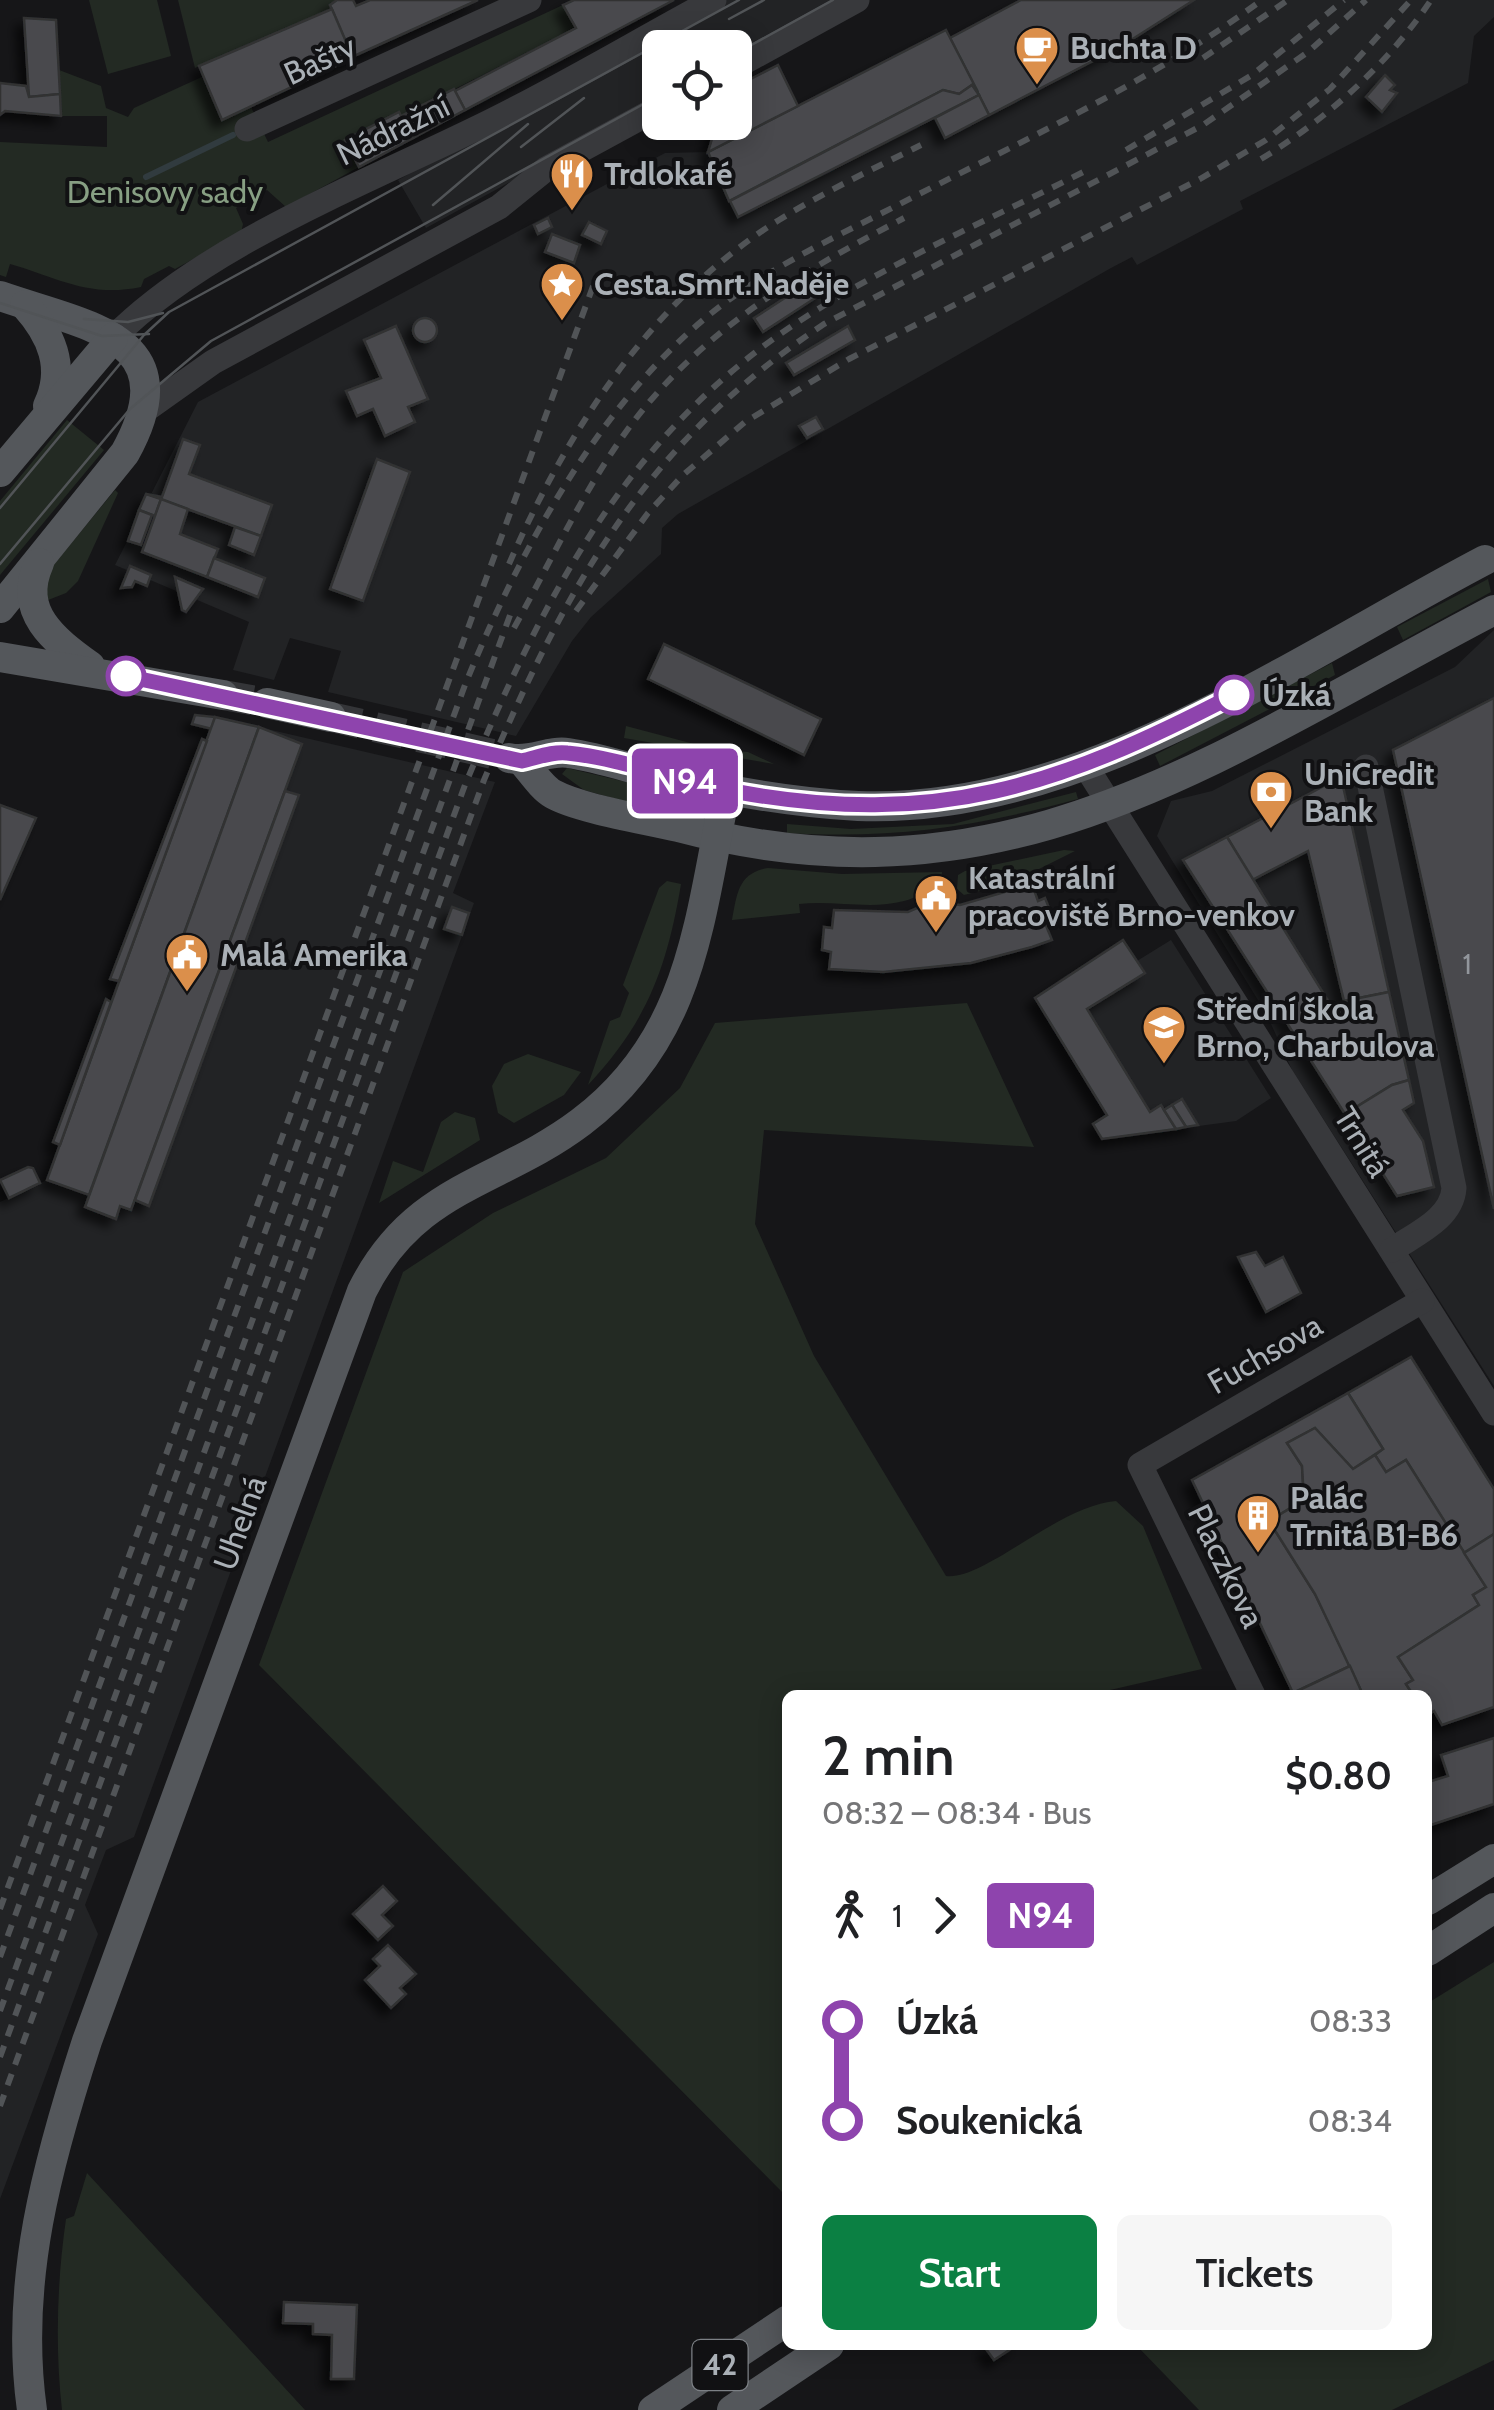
<!DOCTYPE html>
<meta charset="utf-8">
<style>
:root{--surface:#fff;--page:#f6f6f6;--text:#202124;--muted:#757577;--accent:#0b8043}
body{margin:0;font-family:Cabin,sans-serif;background:var(--page);color:var(--text);height:100vh;display:flex;flex-direction:column;font-size:38px;white-space:nowrap}
*{box-sizing:border-box;margin:0}
p{font-size:32px;color:var(--muted)}
.icon{flex:none;width:55px;height:55px;fill:none;stroke:currentColor;stroke-width:2;stroke-linecap:round;stroke-linejoin:round}
.map{position:relative;flex:1;overflow:hidden}
.panel{position:absolute;left:782px;top:1690px;width:650px;height:660px;display:flex;flex-direction:column;background:var(--surface);border-radius:15px;box-shadow:0 5px 25px #0003}
.panel>*{flex:none}
.badge{padding:0 20px;border-radius:8px;font-size:35px;line-height:65px}
.buttons{position:absolute;left:642px;top:30px;display:grid;gap:20px}
.buttons a{display:grid;place-items:center;width:110px;height:110px;border-radius:15px;background:var(--surface);box-shadow:0 5px 25px #0003;font-size:50px}
.map>.badge{position:absolute;translate:-50% -50%;box-shadow:0 0 0 5px #fff}
.legs{display:flex;align-items:center;gap:15px;height:110px;padding:0 40px;font-size:32px}
.legs p{margin-inline-start:auto}
.overview{display:flex;align-items:center;justify-content:space-between;height:170px;padding:0 40px}
h1{font-size:55px;font-weight:600;line-height:75px}
.action{display:flex;gap:20px;margin-top:auto;padding:20px 40px}
.action a{flex:1;height:115px;border-radius:15px;background:var(--accent);color:#fff;font-size:40px;font-weight:600;line-height:115px;text-align:center}
.action a+a{background:var(--page);color:var(--text)}
ul{padding:0 40px;list-style:none}
li{display:flex;align-items:center;gap:35px;height:100px;font-size:38px}
li i{display:grid;place-items:center;width:15px;height:100%;margin:0 12px;background:currentColor}
li i::after{content:'';width:25px;height:25px;margin:-12px;border:8px solid;border-radius:50%;background:var(--surface)}
li p{margin-inline-start:auto}
li:first-child i{background:linear-gradient(#0000 50%,currentColor 0)}
li:last-child i{background:linear-gradient(currentColor 50%,#0000 0)}
.map>svg:first-child{display:block}
.built{fill:#222325}
.green{fill:#232a23}
.lines{fill:none;stroke-linecap:round;stroke-linejoin:round}
.stream{stroke:#313b3f;stroke-width:6}
.building{fill:#484a4d;stroke:#303133;stroke-width:2.5;filter:url(#shadow)}
.major-tunnel{stroke:#343538;stroke-width:30;stroke-dasharray:30 15;stroke-linecap:butt}
.minor{stroke:#38393c;stroke-width:25}
.major{stroke:#54575b;stroke-width:30}
.tram{stroke:#515457;stroke-width:2.5}
.rail{stroke:#515457;stroke-width:6;stroke-dasharray:12 10;stroke-linecap:butt}
.line-1-casing{stroke:#fff;stroke-width:22}
.line-1{stroke:#8e44ad;stroke-width:15}
.stop-1-dot{fill:#fff;stroke:#8e44ad;stroke-width:5}
.labels{text-anchor:middle;stroke-width:8;stroke-linejoin:round;paint-order:stroke}
.number-label{font-size:28px;fill:#92969c}
.shield{fill:#111113;stroke:#7c8085;stroke-width:2.5}
.shield-label{font-size:30px;font-weight:bold;fill:#aab0b6}
.poi-label{font-size:32px;font-weight:bold;fill:#aab0b6;stroke:#111113;text-anchor:start}
.street-label{font-size:32px;fill:#aab0b6;stroke:#111113}
.park-label{font-size:32px;fill:#879f83;stroke:#111113}
.stop-label{font-size:32px;font-weight:bold;fill:#aab0b6;stroke:#111113;text-anchor:start}
</style>
<div class="map">
<svg width="1494" height="2410" viewBox="0 0 1494 2410">
<defs>
<filter id="shadow"><feDropShadow dx="-8" dy="8" stdDeviation="5" flood-color="#0009"/></filter>
</defs>
<rect width="100%" height="100%" fill="#161618"/>
<g class="built">
<polygon points="727,0 842,0 735,59 735,48 660,48 660,100 426,228 398,180"/>
<polygon points="1021,0 1494,0 1494,17 1474,36 1468,83 1240,201 1243,209 1137,265 1132,257 1111,268 678,514 662,528 661,554 591,617 572,641 516,736 328,692 341,651 290,638 274,680 233,670 249,622 115,565 198,402 665,153 708,152 730,201 943,90 973,85"/>
<polygon points="1494,630 1494,1386 1292,1070 1266,1013 1157,836 1171,801 1212,791 1455,667"/>
<polygon points="215,717 495,782 453,893 474,903 134,1837 106,1850 85,1905 98,1934 0,2199 0,1202 47,1180"/>
<polygon points="1123,940 1137,961 1171,940 1271,1098 1236,1121 1102,1139 1093,1124 1107,1114 1035,998"/>
</g>
<g class="green">
<polygon points="89,0 157,0 171,56 108,74"/>
<polygon points="178,0 335,0 330,9 195,68"/>
<path d="M563 5 576 28 401 116 398 112 346 139 359 167 286 207 267 190 236 208 243 224 241 233 175 269 169 266 144 279 141 287C88 298 56 277 10 264L6 277 0 275V142L107 147V116H61L59 70 101 86 106 108 128 117 134 108 204 76 250 105 268 142Z"/>
<polygon points="67,420 104,450 0,575 0,501"/>
<polygon points="115,490 118,493 78,581 66,593 43,602 47,573"/>
<polygon points="1488,579 1491,592 1403,640 1397,627"/>
<polygon points="1332,663 1335,675 1160,766 1155,755"/>
<polygon points="626,726 713,749 748,752 774,764 624,738"/>
<polygon points="567,768 660,790 655,810 584,790 562,774"/>
<path d="M1076 792 1078 799C974 827 894 839 787 833V824L851 829 953 824Z"/>
<polygon points="1064,850 1075,851 1011,883 964,895 957,889 958,875 965,871"/>
<path d="M768 868 842 874 942 872 941 887C927 891 916 898 904 901 871 910 833 900 799 904L800 913 732 920C737 894 738 873 768 868Z"/>
<path d="M667 881 681 884C667 968 647 1022 588 1085L610 1021 620 1017 629 993 623 985 659 888Z"/>
<path d="M967 1003 1034 1147 764 1130 755 1224 814 1356 946 1576C984 1581 1059 1505 1116 1501L1143 1526 1202 1669 1088 1695H788L787 2197 259 1665 403 1272 493 1213 606 1158 680 1088 715 1023Z"/>
<polygon points="528,1054 581,1072 564,1095 514,1123 498,1113 492,1086 504,1064"/>
<polygon points="455,1112 475,1118 480,1140 379,1203 393,1161 423,1172 441,1122"/>
<polygon points="1494,1962 1494,2360 1392,2410 1199,2410 1136,2345 1428,2345 1428,2003"/>
<path d="M87 2173 305 2410H62C55 2348 57 2281 66 2219L74 2216Z"/>
</g>
<g class="lines">
<polyline class="stream" points="146,177 233,135"/>
</g>
<g class="building">
<polygon points="337,0 353,0 356,6 370,0 478,0 352,57 330,5"/>
<polygon points="574,0 674,0 465,110 455,91 576,28 563,5"/>
<polygon points="1021,0 1194,0 1120,47 989,115 950,38"/>
<polygon points="332,9 353,58 222,120 199,66"/>
<polygon points="24,18 56,20 60,94 29,97"/>
<polygon points="946,30 978,92 972,85 959,94 943,90 729,201 708,152"/>
<polygon points="778,65 798,106 708,152 714,132 709,122 735,122 735,87"/>
<polygon points="1385,75 1395,85 1390,90 1397,93 1382,112 1366,97"/>
<polygon points="0,83 26,86 29,97 60,94 61,116 5,111 0,115"/>
<polygon points="972,85 979,95 738,217 730,201 943,90 959,94"/>
<polygon points="454,89 465,110 413,138 401,116"/>
<polygon points="979,95 989,115 945,138 935,118"/>
<polygon points="399,112 413,138 359,167 345,140"/>
<polygon points="548,218 552,227 538,234 534,225"/>
<polygon points="589,222 607,231 601,244 582,235"/>
<polygon points="552,234 580,245 574,263 545,252"/>
<polygon points="814,279 823,293 763,332 754,318"/>
<circle cx="425" cy="330" r="12"/>
<polygon points="396,326 428,399 408,407 415,422 385,436 373,409 357,416 346,391 381,378 364,340"/>
<polygon points="848,326 855,340 794,375 786,363"/>
<polygon points="816,417 823,429 807,438 799,426"/>
<polygon points="183,439 200,445 189,474 272,505 261,536 146,494 162,497"/>
<polygon points="377,459 410,472 363,601 330,589"/>
<polygon points="146,494 161,499 155,516 139,510"/>
<polygon points="161,499 188,509 180,534 218,549 207,577 142,552"/>
<polygon points="139,510 152,515 141,545 128,541"/>
<polygon points="235,527 261,536 254,555 229,545"/>
<polygon points="214,558 265,578 258,597 207,577"/>
<polygon points="130,566 151,575 147,586 135,581 132,587 121,588"/>
<polygon points="175,577 203,589 186,612 182,610"/>
<polygon points="664,644 821,719 804,755 648,679"/>
<polygon points="1494,698 1494,1209 1393,750"/>
<polygon points="195,715 215,717 212,729 192,724"/>
<polygon points="215,717 259,727 89,1195 47,1180"/>
<polygon points="259,727 302,744 131,1210 120,1206 116,1219 85,1207"/>
<polygon points="202,739 207,741 119,981 110,979"/>
<polygon points="1341,777 1389,992 1344,1001 1308,851 1252,880 1227,837"/>
<polygon points="285,791 299,795 149,1206 135,1200"/>
<polygon points="0,805 36,818 0,900"/>
<polygon points="1227,837 1333,1009 1344,1001 1389,992 1409,1080 1392,1085 1345,1114 1183,860"/>
<polygon points="1032,884 1038,901 1045,898 1054,920 1045,923 1052,940 1032,947 971,963 883,972 829,969 831,952 822,950 824,927 832,928 834,910 908,912 933,901 960,905"/>
<polygon points="452,907 469,913 462,935 444,929"/>
<polygon points="1123,940 1145,973 1087,1009 1150,1112 1161,1105 1176,1129 1102,1139 1093,1124 1107,1115 1035,998"/>
<polygon points="106,999 111,1002 60,1145 53,1142"/>
<polygon points="1409,1080 1414,1103 1403,1110 1423,1141 1434,1187 1397,1196 1345,1114 1392,1085"/>
<polygon points="1182,1099 1198,1125 1186,1127 1172,1105"/>
<polygon points="1172,1105 1186,1127 1176,1129 1164,1110"/>
<polygon points="28,1167 33,1168 40,1183 9,1198 0,1180"/>
<polygon points="1256,1252 1265,1266 1283,1257 1301,1293 1266,1312 1238,1257"/>
<polygon points="1411,1357 1494,1489 1494,1534 1464,1553 1406,1460 1386,1472 1375,1455 1383,1449 1348,1393"/>
<polygon points="1348,1393 1383,1449 1353,1469 1315,1428 1287,1443 1302,1466 1304,1500 1269,1521 1315,1594 1350,1666 1293,1693 1192,1480"/>
<polygon points="1315,1428 1353,1469 1375,1455 1386,1472 1406,1460 1486,1587 1473,1595 1479,1605 1398,1657 1413,1680 1406,1684 1413,1695 1363,1695 1315,1594 1269,1521 1304,1500 1302,1466 1287,1443"/>
<polygon points="1494,1534 1494,1707 1442,1725 1434,1711 1428,1715 1428,1695 1413,1695 1406,1684 1413,1680 1398,1657 1479,1605 1473,1595 1486,1587 1464,1553"/>
<polygon points="1350,1666 1363,1695 1293,1695 1293,1693"/>
<polygon points="1494,1738 1494,1804 1428,1826 1428,1782 1448,1776 1441,1755"/>
<polygon points="383,1886 397,1901 382,1915 393,1926 378,1940 353,1914"/>
<polygon points="388,1945 416,1974 400,1988 406,1994 391,2008 365,1980 380,1966 373,1959"/>
<polygon points="284,2302 357,2305 354,2379 331,2379 332,2335 313,2334 313,2324 283,2323"/>
<polygon points="992,2345 1017,2345 994,2360 986,2349"/>
</g>
<g class="lines">
<g class="major-tunnel">
<polyline points="223,695 267,703"/>
<polyline points="331,717 506,757"/>
</g>
<g class="minor">
<polyline points="735,67 857,0"/>
<polyline points="247,129 529,0"/>
<path d="M113 338C203 247 358 186 473 130 555 91 634 43 714 0"/>
<polyline points="144,411 213,362 499,207 546,169 660,107"/>
<polyline points="1085,765 1494,1413"/>
<path d="M1366 767 1454 1188C1452 1219 1415 1234 1392 1250"/>
<polyline points="1253,1695 1140,1465 1422,1301"/>
</g>
<g class="major">
<path d="M0 296C85 326 190 336 125 453L0 608"/>
<path d="M25 305C52 335 66 368 48 406"/>
<polyline points="0,472 113,338"/>
<path d="M39 563C17 612 54 640 90 666"/>
<polyline points="0,657 223,695"/>
<polyline points="267,703 331,717"/>
<path d="M509 758C530 763 548 750 568 753 603 758 637 771 671 778 733 792 795 803 858 806 1078 815 1296 659 1485 560"/>
<path d="M522 761C531 771 542 788 553 794 580 809 645 819 678 827 1009 915 1216 755 1494 610"/>
<polyline points="1428,1900 1494,1859"/>
<polyline points="1428,1951 1494,1908"/>
<path d="M32 2410C14 2282 48 2161 87 2041L362 1291C414 1186 499 1184 581 1122 694 1037 699 917 726 790"/>
<polyline points="653,2410 788,2320"/>
<polyline points="732,2410 829,2345"/>
</g>
<g class="tram">
<polyline points="729,19 764,0"/>
<polyline points="735,54 833,0"/>
<polyline points="521,147 584,98"/>
<polyline points="433,205 528,124"/>
<polyline points="0,303 102,336 149,334"/>
<polyline points="84,319 128,322 163,313"/>
<polyline points="0,508 144,335 169,312 739,0"/>
<polyline points="0,564 130,409 211,341 660,95"/>
</g>
<g class="rail">
<polyline points="1203,58 1288,0"/>
<polyline points="1126,150 1252,75 1344,0"/>
<path d="M1261 159C1327 119 1388 64 1431 0"/>
<path d="M509 564C568 429 651 300 779 220 824 192 873 169 921 145"/>
<polyline points="576,611 648,513 683,475 745,422 849,359 1200,179 1266,140 1330,89 1411,0"/>
<path d="M514 628C551 561 583 491 628 429 699 332 799 273 904 218"/>
<polyline points="0,1909 596,278"/>
<path d="M0 1957 465 685C517 556 595 411 703 320 759 273 827 241 892 208 1017 143 1148 84 1262 0"/>
<polyline points="0,2011 513,607"/>
<path d="M0 2057 465 785C541 604 621 442 789 328 880 266 992 219 1091 168"/>
<path d="M0 2106 484 780C567 585 644 444 824 324L1203 125 1308 52 1366 0"/>
</g>
</g>
<g class="lines">
<defs>
<path id="line-1" d="M126 676 522 761C536 758 553 751 567 753 620 758 683 782 738 792 937 828 1059 786 1234 695"/>
</defs>
<use href="#line-1" class="line-1-casing"/>
<use href="#line-1" class="line-1"/>
</g>
<defs>
<symbol id="cafe-pin" viewBox="-11 -11 22 30"><path d="M0 17L-7.5 6A9.5 9.5 0 1 1 7.5 6Z" fill="#db8f4b" stroke="#111113"/><path d="M-5.5-4.5H6V0H3Q3 3.5 0 3.5H-2.5Q-5.5 3.5-5.5 0ZM3-3.2v2h1.7v-2ZM-6 4.5H4V6H-6Z" fill="#fff"/></symbol>
<symbol id="restaurant-pin" viewBox="-11 -11 22 30"><path d="M0 17L-7.5 6A9.5 9.5 0 1 1 7.5 6Z" fill="#db8f4b" stroke="#111113"/><path d="M-5-6h1v4h1v-4h1v4h1v-4h1v5L-1.5 .5V6h-2V.5L-5-1ZM5-6V6H3V1.5H1.5Q1.5-4 5-6Z" fill="#fff"/></symbol>
<symbol id="sight-pin" viewBox="-11 -11 22 30"><path d="M0 17L-7.5 6A9.5 9.5 0 1 1 7.5 6Z" fill="#db8f4b" stroke="#111113"/><path d="M0-6L1.8-2.2L6-1.7L2.9 1.2L3.7 5.4L0 3.3L-3.7 5.4L-2.9 1.2L-6-1.7L-1.8-2.2Z" fill="#fff"/></symbol>
<symbol id="bank-pin" viewBox="-11 -11 22 30"><path d="M0 17L-7.5 6A9.5 9.5 0 1 1 7.5 6Z" fill="#db8f4b" stroke="#111113"/><path d="M-6-4H6V4H-6ZM0-2.3a2.3 2.3 0 1 0 0 4.6a2.3 2.3 0 1 0 0-4.6Z" fill="#fff"/></symbol>
<symbol id="civic-pin" viewBox="-11 -11 22 30"><path d="M0 17L-7.5 6A9.5 9.5 0 1 1 7.5 6Z" fill="#db8f4b" stroke="#111113"/><path d="M-.6-6.5H3V-4.5H.6V-3L4-1V1h2V6H-6V1h2V-1L-.6-3ZM-1.2 2.5V6h2.4V2.5Z" fill="#fff"/></symbol>
<symbol id="school-pin" viewBox="-11 -11 22 30"><path d="M0 17L-7.5 6A9.5 9.5 0 1 1 7.5 6Z" fill="#db8f4b" stroke="#111113"/><path d="M0-5L7-2L0 1L-7-2ZM-4 1L0 2.5L4 1V4Q0 6-4 4Z" fill="#fff"/></symbol>
<symbol id="building-pin" viewBox="-11 -11 22 30"><path d="M0 17L-7.5 6A9.5 9.5 0 1 1 7.5 6Z" fill="#db8f4b" stroke="#111113"/><path d="M-4-6H4V6H1V3H-1V6H-4ZM-2.5-4.3h1.7v1.8h-1.7ZM.8-4.3h1.7v1.8H.8ZM-2.5-1h1.7V.8h-1.7ZM.8-1h1.7V.8H.8Z" fill="#fff"/></symbol>
</defs>
<g fill-rule="evenodd">
<use href="#cafe-pin" x="1012" y="23" width="50" height="68"/>
<use href="#restaurant-pin" x="547" y="149" width="50" height="68"/>
<use href="#sight-pin" x="537" y="259" width="50" height="68"/>
<use href="#bank-pin" x="1246" y="767" width="50" height="68"/>
<use href="#civic-pin" x="911" y="871" width="50" height="68"/>
<use href="#civic-pin" x="162" y="930" width="50" height="68"/>
<use href="#school-pin" x="1139" y="1002" width="50" height="68"/>
<use href="#building-pin" x="1233" y="1491" width="50" height="68"/>
</g>
<g class="stop-1-dot">
<circle cx="126" cy="676" r="18"/>
<circle cx="1234" cy="695" r="18"/>
</g>
<g class="labels">
<g class="number-label">
<text x="1467" y="974">1</text>
</g>
<rect class="shield" x="692.5" y="2340" width="55" height="50" rx="8"/>
<g class="shield-label">
<text x="720" y="2375">42</text>
</g>
<g class="poi-label">
<text x="1070" y="59">Buchta D</text>
<text x="604" y="185">Trdlokafé</text>
<text x="594" y="295">Cesta.Smrt.Naděje</text>
<text x="1304" y="785">UniCredit<tspan x="1304" dy="37">Bank</tspan></text>
<text x="968" y="889">Katastrální<tspan x="968" dy="37">pracoviště Brno-venkov</tspan></text>
<text x="220" y="966">Malá Amerika</text>
<text x="1196" y="1020">Střední škola<tspan x="1196" dy="37">Brno, Charbulova</tspan></text>
<text x="1290" y="1509">Palác<tspan x="1290" dy="37">Trnitá B1-B6</tspan></text>
</g>
<g class="street-label">
<text transform="translate(320 60) rotate(-25)" y="11">Bašty</text>
<text transform="translate(393 130) rotate(-26)" y="11">Nádražní</text>
<text transform="translate(1362 1142) rotate(58)" y="11">Trnitá</text>
<text transform="translate(1265 1354) rotate(-30)" y="11">Fuchsova</text>
<text transform="translate(240 1523) rotate(-70)" y="11">Uhelná</text>
<text transform="translate(1226 1566) rotate(64)" y="11">Placzkova</text>
</g>
<g class="park-label">
<text x="165" y="203">Denisovy sady</text>
</g>
<g class="stop-label">
<text x="1262" y="706">Úzká</text>
</g>
</g>
</svg>
<div class="buttons">
<a><svg class="icon" aria-label="locate" viewBox="0 0 24 24"><circle cx="12" cy="12" r="6"/><path d="M12 2v4M12 18v4M2 12h4M18 12h4"/></svg></a>
</div>
<b class="badge" style="left:685px;top:781px;background:#8e44ad;color:#fff">N94</b>
<section class="panel">
<div class="overview"><div><h1>2 min</h1><p>08:32 – 08:34 · Bus</p></div><b>$0.80</b></div>
<div class="legs"><svg class="icon" aria-label="walk" viewBox="0 0 24 24"><circle cx="13" cy="4" r="2"/><path d="M13 8l-2 6 4 7M11 14l-3 7M7 12l3-4h3l4 4"/></svg>1<svg class="icon" aria-label="forward" viewBox="0 0 24 24"><path d="M9 5l7 7-7 7"/></svg><b class="badge" style="background:#8e44ad;color:#fff">N94</b></div>
<ul>
<li><i style="color:#8e44ad"></i><b>Úzká</b><p>08:33</p></li>
<li><i style="color:#8e44ad"></i><b>Soukenická</b><p>08:34</p></li>
</ul>
<div class="action"><a>Start</a><a>Tickets</a></div>
</section>
</div>
